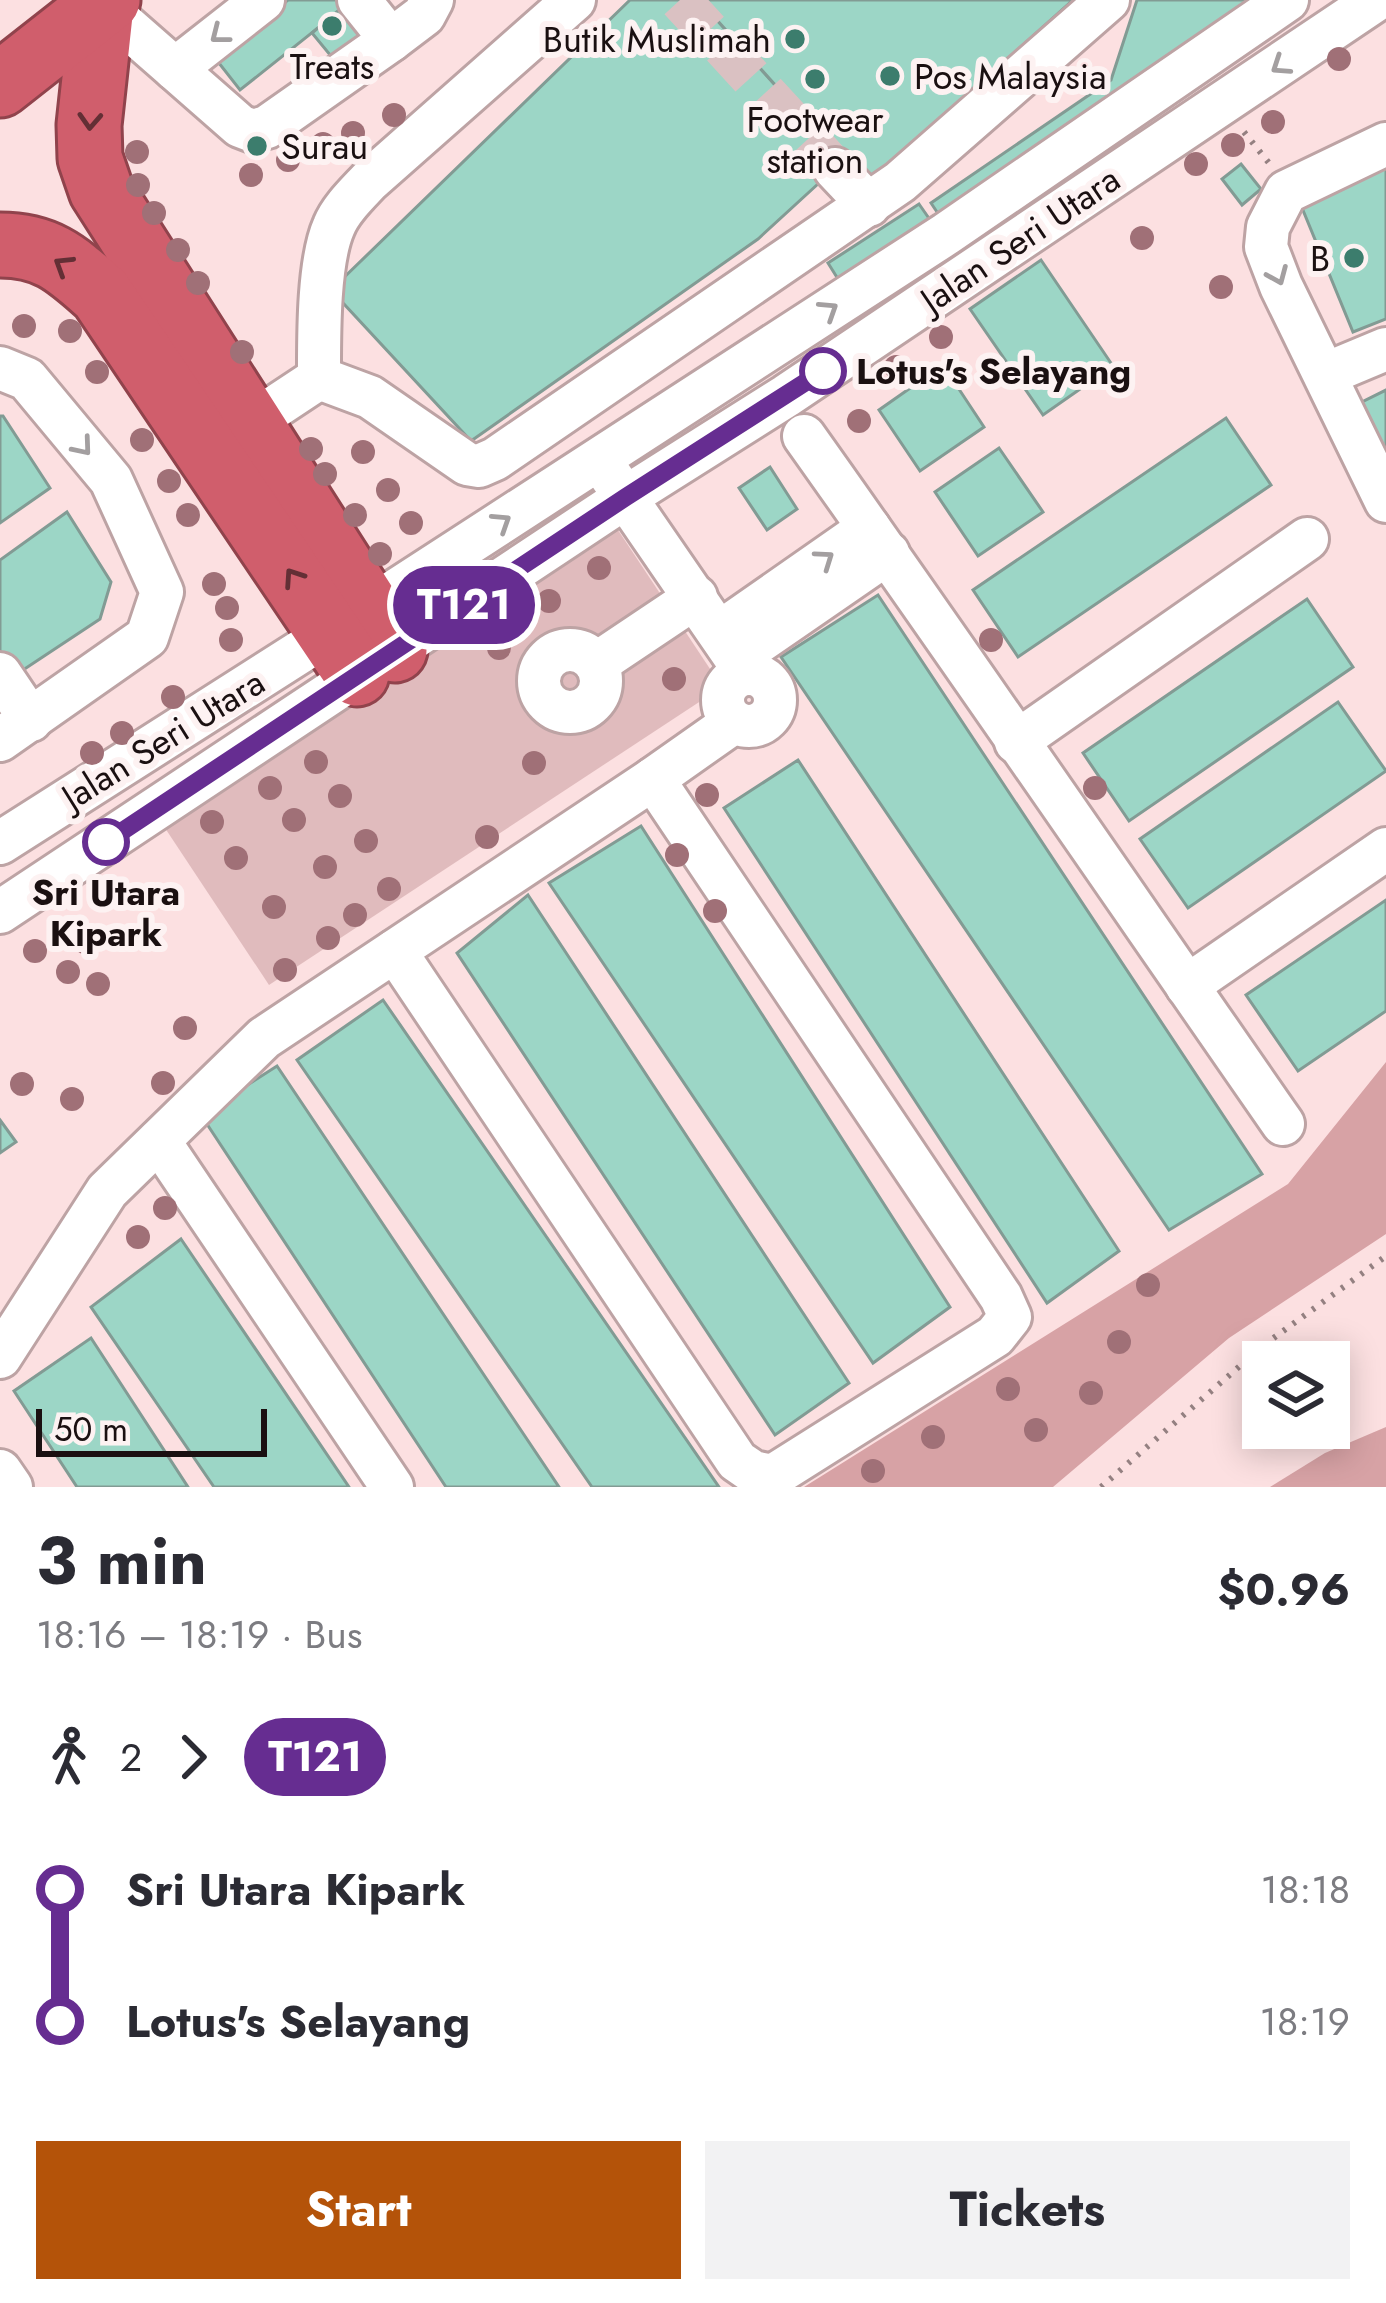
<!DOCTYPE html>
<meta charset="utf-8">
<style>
:root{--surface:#fff;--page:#f2f2f3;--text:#2b2b33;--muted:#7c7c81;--accent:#b45309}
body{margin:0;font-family:Jost,sans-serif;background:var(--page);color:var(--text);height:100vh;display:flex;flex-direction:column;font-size:45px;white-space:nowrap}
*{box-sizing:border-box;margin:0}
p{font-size:39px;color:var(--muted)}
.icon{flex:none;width:66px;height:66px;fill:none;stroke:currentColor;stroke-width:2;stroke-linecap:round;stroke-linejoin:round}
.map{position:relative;height:1487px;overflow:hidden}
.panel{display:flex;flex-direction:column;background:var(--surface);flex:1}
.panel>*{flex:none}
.badge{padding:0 24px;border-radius:39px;font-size:42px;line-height:78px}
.buttons{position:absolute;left:1242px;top:1341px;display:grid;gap:24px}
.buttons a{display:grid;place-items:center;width:108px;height:108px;border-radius:0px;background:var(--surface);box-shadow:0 6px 30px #0003;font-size:60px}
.scale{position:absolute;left:36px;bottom:30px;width:231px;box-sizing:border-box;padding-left:12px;border:6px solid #1a1011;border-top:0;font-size:33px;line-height:42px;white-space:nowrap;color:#1a1011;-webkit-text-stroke:9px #fdf2f2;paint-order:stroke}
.map>.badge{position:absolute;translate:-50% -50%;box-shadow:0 0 0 6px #fff}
.legs{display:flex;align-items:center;gap:18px;height:132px;padding:0 36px;font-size:39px}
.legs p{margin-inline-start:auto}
.headline{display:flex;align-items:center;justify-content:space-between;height:204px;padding:0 36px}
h1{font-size:66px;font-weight:700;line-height:90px}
.primary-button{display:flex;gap:24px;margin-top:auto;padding:24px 36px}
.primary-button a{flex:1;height:138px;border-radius:0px;background:var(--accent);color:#fff;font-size:48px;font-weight:700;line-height:138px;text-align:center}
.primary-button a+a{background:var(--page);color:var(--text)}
ul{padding:0 36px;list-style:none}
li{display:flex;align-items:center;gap:42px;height:132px;font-size:45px}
li i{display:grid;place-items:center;width:18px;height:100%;margin:0 15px;background:currentColor}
li i::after{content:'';width:30px;height:30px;margin:-15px;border:9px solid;border-radius:50%;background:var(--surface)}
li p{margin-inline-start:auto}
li:first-child i{background:linear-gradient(#0000 50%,currentColor 0)}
li:last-child i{background:linear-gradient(currentColor 50%,#0000 0)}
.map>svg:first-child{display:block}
.green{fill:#e0bbbd}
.forest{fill:#d7a2a5}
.building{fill:#9cd6c6;stroke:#829b94;stroke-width:3}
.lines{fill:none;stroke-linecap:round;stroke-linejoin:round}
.minor-tunnel{stroke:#dac1c2;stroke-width:42;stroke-dasharray:42 21;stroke-linecap:butt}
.minor-casing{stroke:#bda3a4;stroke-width:48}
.highway-casing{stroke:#90434c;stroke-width:69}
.path{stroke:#948081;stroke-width:6;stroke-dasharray:3 9;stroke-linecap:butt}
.minor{stroke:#fff;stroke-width:42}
.highway{stroke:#d05e6c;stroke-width:63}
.tree{fill:#a07077}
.oneway{stroke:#a39fa0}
.oneway2{stroke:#632f35}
.line-1-casing{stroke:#fff;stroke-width:27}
.line-1{stroke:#662d91;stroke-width:18}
.poi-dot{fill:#3c7d6d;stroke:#fdf2f2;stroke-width:4.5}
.stop-1-dot{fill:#fff;stroke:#662d91;stroke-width:6}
.labels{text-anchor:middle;stroke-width:12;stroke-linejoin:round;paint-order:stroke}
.poi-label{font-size:36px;fill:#1a1011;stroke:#fdf2f2;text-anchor:end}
.street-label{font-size:36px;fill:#1a1011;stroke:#fdf2f2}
.stop-label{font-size:36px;font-weight:bold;fill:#1a1011;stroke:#fdf2f2;text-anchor:start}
</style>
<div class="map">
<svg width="1386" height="1487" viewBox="0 0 1386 1487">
<rect width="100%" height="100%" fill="#fce0e1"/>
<polygon class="green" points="614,524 722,687 269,985 161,822"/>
<g class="forest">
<polygon points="1386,1062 1386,1234 1229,1338 1053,1487 804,1487 1288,1184"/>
<polygon points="1386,1427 1386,1487 1270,1487 1325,1453"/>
</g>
<g class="building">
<polygon points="288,0 353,0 240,90 215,58"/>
<polygon points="630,0 699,0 843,161 758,239 471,441 331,290"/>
<polygon points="699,0 1073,0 866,186"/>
<polygon points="1137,0 1255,0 943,221 931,203 1111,80"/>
<polygon points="345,5 373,40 340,67 312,33"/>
<polygon points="1386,162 1386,319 1353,332 1298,198"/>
<polygon points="1241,164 1261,189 1242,205 1222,179"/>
<polygon points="919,204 935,227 843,287 828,263"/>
<polygon points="1041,260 1113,366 1043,415 970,309"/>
<polygon points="943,365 984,427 920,471 879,410"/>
<polygon points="1386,390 1386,453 1362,402"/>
<polygon points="0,416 3,416 50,488 0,523"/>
<polygon points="1226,418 1271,485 1018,657 973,590"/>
<polygon points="999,448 1043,512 978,556 935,492"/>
<polygon points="770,467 797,509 767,530 739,488"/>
<polygon points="67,512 111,582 100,619 14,676 0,656 0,560"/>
<polygon points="878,595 1262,1174 1169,1230 781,657"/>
<polygon points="1307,599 1353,667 1129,821 1083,753"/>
<polygon points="1338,702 1386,771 1188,908 1140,839"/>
<polygon points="798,760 1119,1251 1047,1303 724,808"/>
<polygon points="641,826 950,1307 873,1363 549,883"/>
<polygon points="528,895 849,1383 775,1435 457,953"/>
<polygon points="1386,900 1386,1011 1298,1071 1246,995"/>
<polygon points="383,1000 719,1487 592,1487 297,1060"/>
<polygon points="277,1066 559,1487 446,1487 201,1115"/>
<polygon points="0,1120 16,1142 0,1153"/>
<polygon points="181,1239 349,1487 214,1487 91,1307"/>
<polygon points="91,1338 188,1487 77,1487 14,1391"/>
</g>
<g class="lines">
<polyline class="minor-tunnel" points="680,0 835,169"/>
<defs>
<g id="minor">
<polyline points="359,0 391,40"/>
<polyline points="102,5 240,126 253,131 267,127 391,40 424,15 432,0"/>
<polyline points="175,69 263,0"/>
<polyline points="1386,144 1286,192 1268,227 1266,247 1281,286 1386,501"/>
<polyline points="835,169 869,205"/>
<polyline points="0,368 27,379 111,480 162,592 147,637 0,740"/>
<polyline points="1326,374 1386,349"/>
<polyline points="319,378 370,397 467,464 479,466 495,459 900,182 1108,0"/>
<path d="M248 425 319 378C319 338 318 262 334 226 341 209 356 195 369 181L574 0"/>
<path d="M804 436C966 664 1124 895 1283 1124"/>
<polyline points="610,475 746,673"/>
<polyline points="720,632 869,528"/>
<circle cx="570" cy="681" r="31"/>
<polyline points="737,657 888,553"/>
<polyline points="596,664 696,597"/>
<circle cx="749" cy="700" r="26"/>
<polyline points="0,674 31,720"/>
<polyline points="1016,742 1307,539"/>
<polyline points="0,843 369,608 946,234 1287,0"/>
<polyline points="0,912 626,497 786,396 1376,0"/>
<polyline points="395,951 737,1461 753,1472 773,1476 995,1336 1010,1317 1001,1297 653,779"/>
<polyline points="1187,986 1386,849"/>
<polyline points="159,1141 392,1487"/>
<polyline points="0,1357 107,1191 264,1038 653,779 734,722"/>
<polyline points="0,1471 11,1487"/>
</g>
<g id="highway">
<polyline points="102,5 89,125 90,158 101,190 395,650"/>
<polyline points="0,85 108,0"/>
<path d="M0 245C48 245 68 265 101 294L357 674"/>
</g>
</defs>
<use href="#minor" class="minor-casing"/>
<use href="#highway" class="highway-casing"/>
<g class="path">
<polyline points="1244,132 1269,163"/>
<polyline points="1101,1487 1264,1345 1386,1256"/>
</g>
<use href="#minor" class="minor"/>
<use href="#highway" class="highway"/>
</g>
<g class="tree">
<circle cx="1339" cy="59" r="12"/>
<circle cx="394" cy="115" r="12"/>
<circle cx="1273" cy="122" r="12"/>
<circle cx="353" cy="133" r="12"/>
<circle cx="323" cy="144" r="12"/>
<circle cx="1233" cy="145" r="12"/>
<circle cx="137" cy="152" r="12"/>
<circle cx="288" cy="160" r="12"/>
<circle cx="1196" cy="164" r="12"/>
<circle cx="251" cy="175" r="12"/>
<circle cx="138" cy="185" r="12"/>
<circle cx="154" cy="213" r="12"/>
<circle cx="1142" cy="238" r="12"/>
<circle cx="178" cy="250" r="12"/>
<circle cx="198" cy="283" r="12"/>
<circle cx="1221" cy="287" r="12"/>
<circle cx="24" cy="326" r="12"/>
<circle cx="70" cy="331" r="12"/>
<circle cx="941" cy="337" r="12"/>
<circle cx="242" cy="352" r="12"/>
<circle cx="896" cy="367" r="12"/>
<circle cx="97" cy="372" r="12"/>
<circle cx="859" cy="421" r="12"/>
<circle cx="142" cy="440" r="12"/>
<circle cx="311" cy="449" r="12"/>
<circle cx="363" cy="452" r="12"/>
<circle cx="325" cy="474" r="12"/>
<circle cx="169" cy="481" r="12"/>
<circle cx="388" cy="490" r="12"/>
<circle cx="188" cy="515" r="12"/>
<circle cx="355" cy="515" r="12"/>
<circle cx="411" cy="523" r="12"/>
<circle cx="380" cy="554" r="12"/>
<circle cx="599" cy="568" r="12"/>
<circle cx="214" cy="584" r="12"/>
<circle cx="549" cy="601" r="12"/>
<circle cx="227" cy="608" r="12"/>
<circle cx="520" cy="622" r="12"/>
<circle cx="231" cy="640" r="12"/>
<circle cx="991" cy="640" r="12"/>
<circle cx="499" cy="648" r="12"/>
<circle cx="674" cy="679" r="12"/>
<circle cx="173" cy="697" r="12"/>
<circle cx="122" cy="733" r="12"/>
<circle cx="92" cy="753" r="12"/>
<circle cx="316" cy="762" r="12"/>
<circle cx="534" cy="763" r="12"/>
<circle cx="270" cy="788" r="12"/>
<circle cx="1095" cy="788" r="12"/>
<circle cx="707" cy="795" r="12"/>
<circle cx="340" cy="796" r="12"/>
<circle cx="294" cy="820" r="12"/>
<circle cx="212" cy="822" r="12"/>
<circle cx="487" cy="837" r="12"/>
<circle cx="366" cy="841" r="12"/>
<circle cx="677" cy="855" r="12"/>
<circle cx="236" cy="858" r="12"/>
<circle cx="325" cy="867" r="12"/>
<circle cx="389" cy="889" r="12"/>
<circle cx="274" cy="907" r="12"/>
<circle cx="715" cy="911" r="12"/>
<circle cx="355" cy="915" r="12"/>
<circle cx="328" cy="938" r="12"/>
<circle cx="85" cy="942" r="12"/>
<circle cx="35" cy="951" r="12"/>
<circle cx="285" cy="970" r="12"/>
<circle cx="68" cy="972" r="12"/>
<circle cx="98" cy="984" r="12"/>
<circle cx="185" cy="1028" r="12"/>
<circle cx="163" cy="1083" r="12"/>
<circle cx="22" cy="1084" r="12"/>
<circle cx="72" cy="1099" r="12"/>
<circle cx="165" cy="1208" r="12"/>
<circle cx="138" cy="1237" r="12"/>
<circle cx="1148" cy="1285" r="12"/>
<circle cx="1119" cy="1342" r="12"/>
<circle cx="1008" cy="1389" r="12"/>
<circle cx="1091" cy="1393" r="12"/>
<circle cx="1036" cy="1430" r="12"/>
<circle cx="933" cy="1437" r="12"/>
<circle cx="873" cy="1471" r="12"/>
</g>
<defs><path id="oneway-chevron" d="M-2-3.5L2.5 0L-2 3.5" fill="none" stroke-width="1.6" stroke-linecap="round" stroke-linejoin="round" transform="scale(3)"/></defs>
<g class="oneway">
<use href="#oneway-chevron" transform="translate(219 35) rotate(142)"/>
<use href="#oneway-chevron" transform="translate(1280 66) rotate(146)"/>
<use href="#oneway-chevron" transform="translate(1278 276) rotate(67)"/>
<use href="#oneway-chevron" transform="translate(829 310) rotate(-33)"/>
<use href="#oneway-chevron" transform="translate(83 447) rotate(50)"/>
<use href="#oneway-chevron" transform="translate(502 522) rotate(-33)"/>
<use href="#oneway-chevron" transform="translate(825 559) rotate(-35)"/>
</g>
<g class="oneway2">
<use href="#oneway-chevron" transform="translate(90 121) rotate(93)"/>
<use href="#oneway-chevron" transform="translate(63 265) rotate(-148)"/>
<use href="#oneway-chevron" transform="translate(293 577) rotate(-124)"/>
</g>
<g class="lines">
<defs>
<polyline id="line-1" points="106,842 626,497 823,371"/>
</defs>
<use href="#line-1" class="line-1-casing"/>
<use href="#line-1" class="line-1"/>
</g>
<g class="poi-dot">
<circle cx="332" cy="26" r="12"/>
<circle cx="795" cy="39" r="12"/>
<circle cx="890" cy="76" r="12"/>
<circle cx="815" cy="79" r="12"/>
<circle cx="257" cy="146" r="12"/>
<circle cx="1354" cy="258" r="12"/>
</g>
<g class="stop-1-dot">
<circle cx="823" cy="371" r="21"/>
<circle cx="106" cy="842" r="21"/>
</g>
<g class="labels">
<g class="poi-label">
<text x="771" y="52">Butik Muslimah</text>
<text x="332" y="79" text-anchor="middle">Treats</text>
<text x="914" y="89" text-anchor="start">Pos Malaysia</text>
<text x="815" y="132" text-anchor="middle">Footwear<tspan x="815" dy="41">station</tspan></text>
<text x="281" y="159" text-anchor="start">Surau</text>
<text x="1330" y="271">B</text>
</g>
<g class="street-label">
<text transform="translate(1020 239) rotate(-34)" y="13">Jalan Seri Utara</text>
<text transform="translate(163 739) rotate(-32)" y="13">Jalan Seri Utara</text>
</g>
<g class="stop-label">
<text x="856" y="384">Lotus's Selayang</text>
<text x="106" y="905" text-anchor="middle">Sri Utara<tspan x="106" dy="41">Kipark</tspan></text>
</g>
</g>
</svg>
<div class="buttons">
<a><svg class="icon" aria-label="layers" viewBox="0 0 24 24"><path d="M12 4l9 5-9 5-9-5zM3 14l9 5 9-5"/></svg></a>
</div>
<div class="scale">50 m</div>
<b class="badge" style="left:464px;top:605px;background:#662d91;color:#fff">T121</b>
</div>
<section class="panel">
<div class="headline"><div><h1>3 min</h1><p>18:16 – 18:19 · Bus</p></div><b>$0.96</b></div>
<div class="legs"><svg class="icon" aria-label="walk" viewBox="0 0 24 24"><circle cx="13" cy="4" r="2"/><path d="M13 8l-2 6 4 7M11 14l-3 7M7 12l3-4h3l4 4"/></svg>2<svg class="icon" aria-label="forward" viewBox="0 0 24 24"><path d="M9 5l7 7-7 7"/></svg><b class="badge" style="background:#662d91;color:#fff">T121</b></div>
<ul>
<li><i style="color:#662d91"></i><b>Sri Utara Kipark</b><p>18:18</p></li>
<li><i style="color:#662d91"></i><b>Lotus's Selayang</b><p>18:19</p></li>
</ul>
<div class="primary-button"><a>Start</a><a>Tickets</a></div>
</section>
